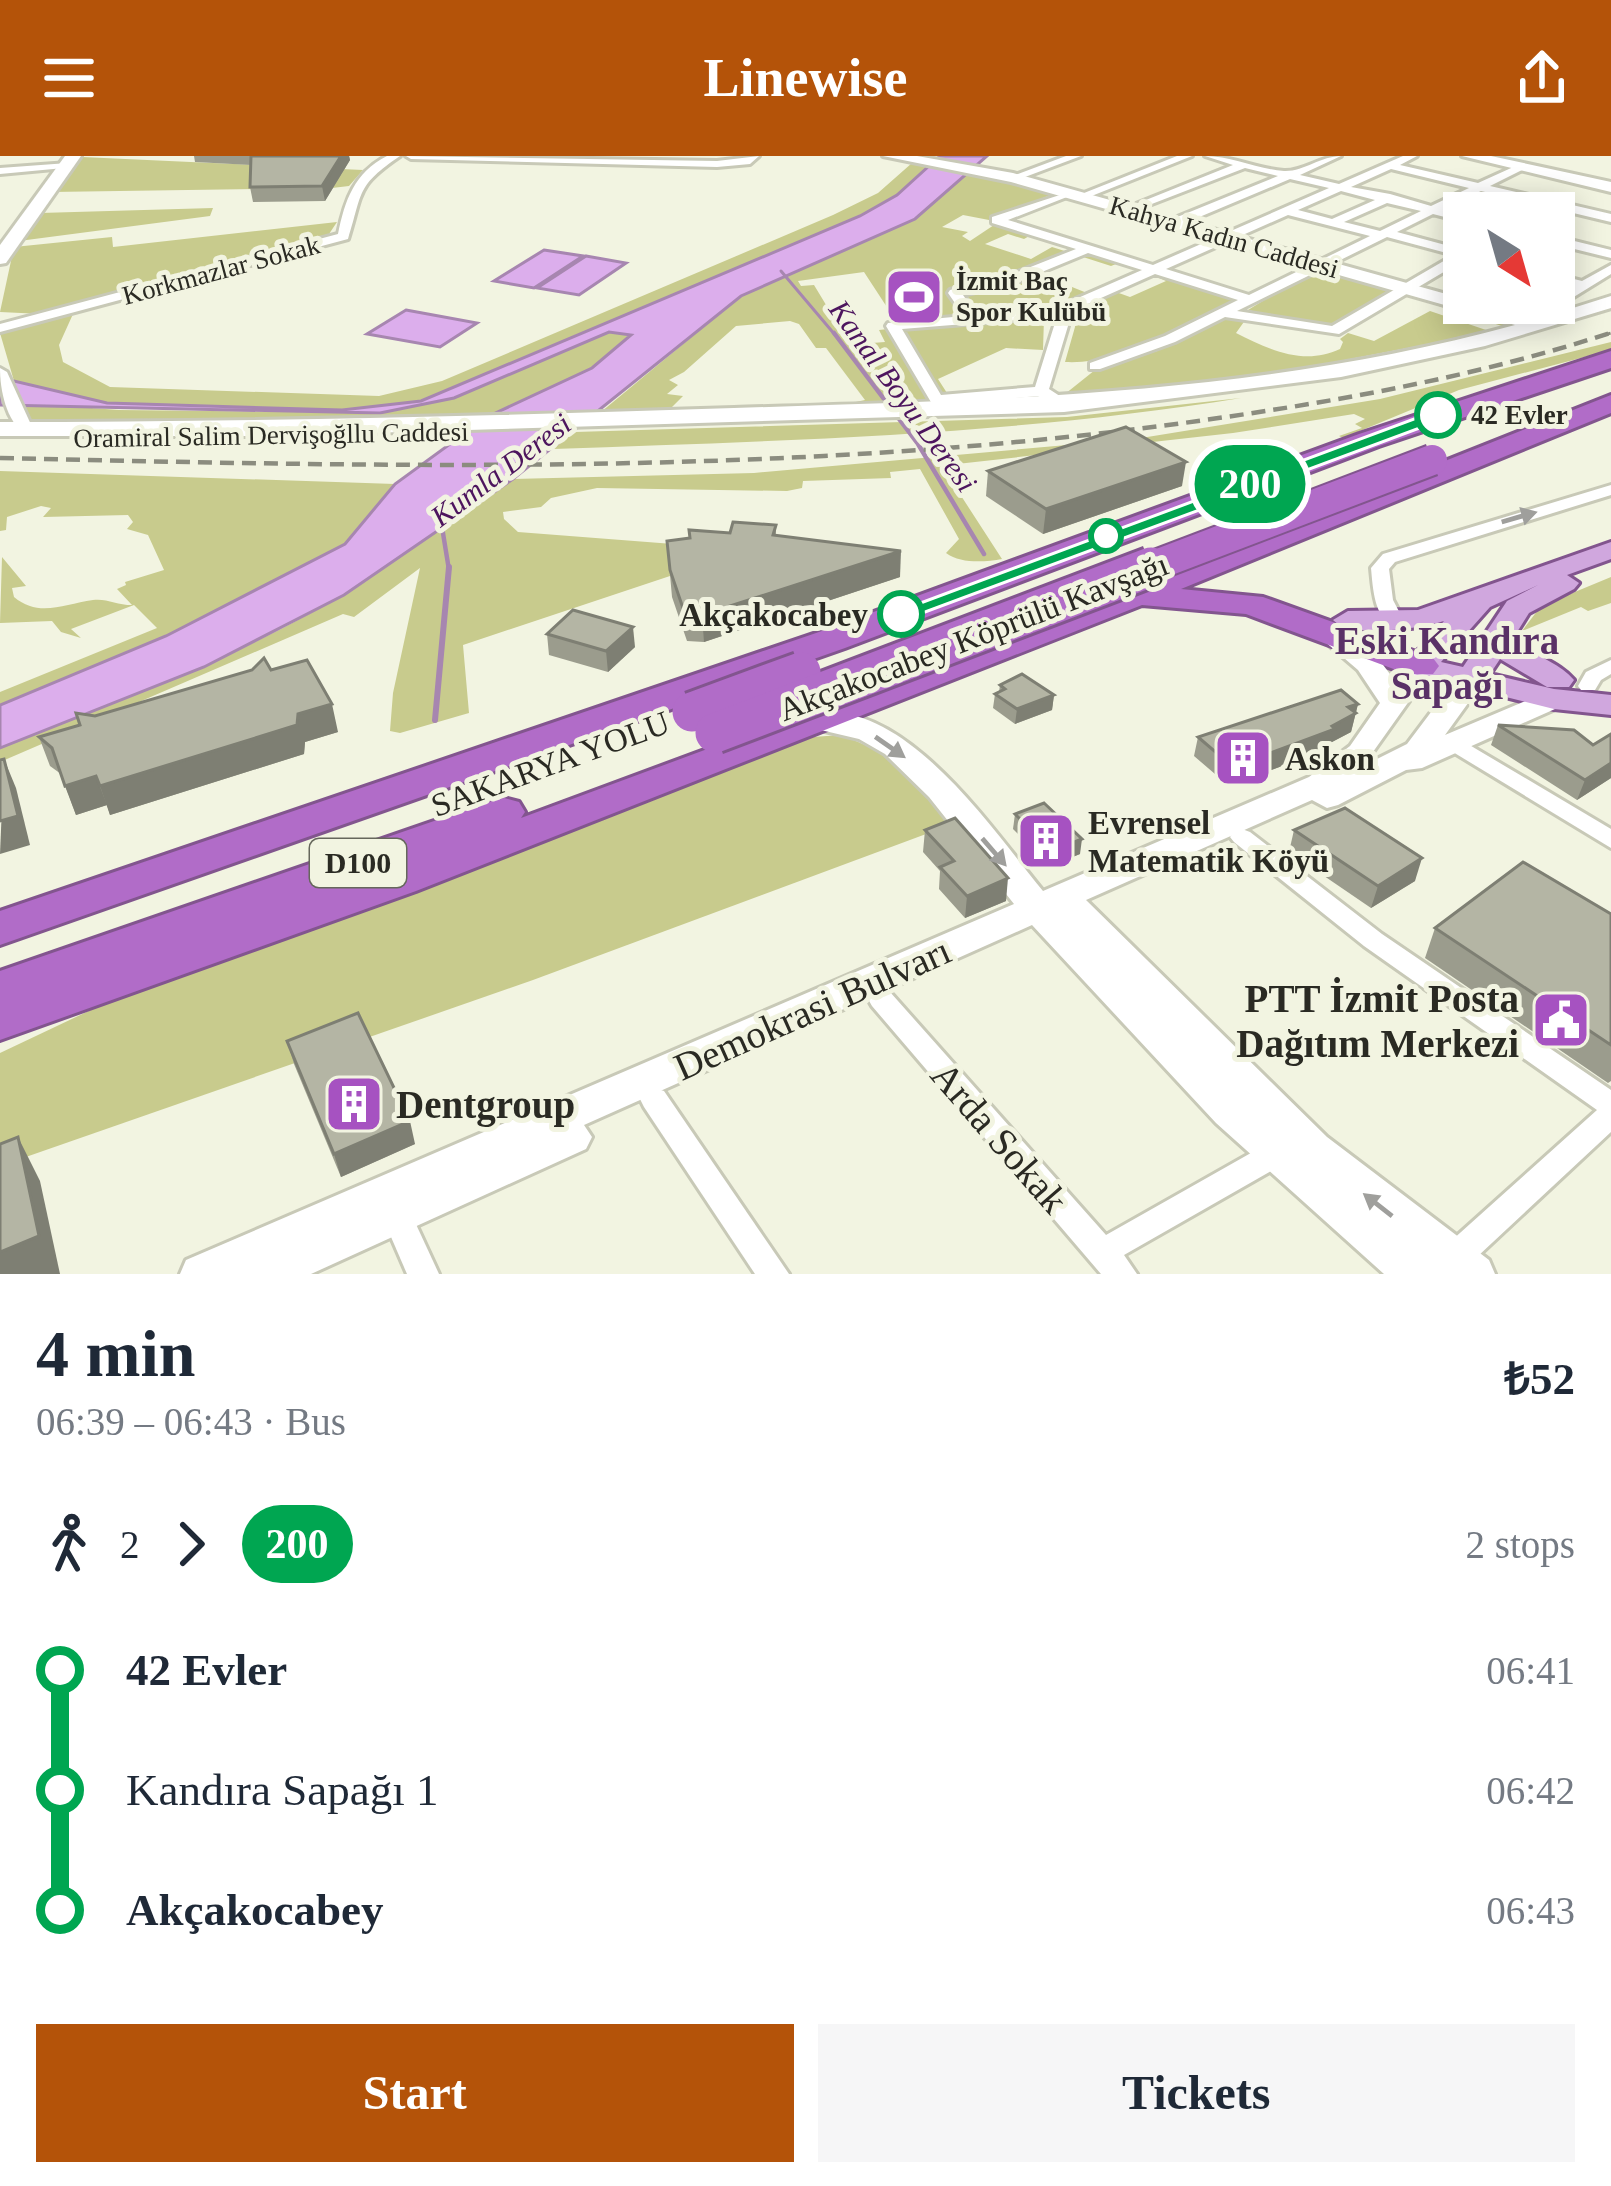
<!DOCTYPE html>
<meta charset="utf-8">
<style>
:root{--surface:#fff;--page:#f6f6f7;--text:#1f2937;--muted:#747a83;--accent:#b45309}
body{margin:0;font-family:Georgia,serif;background:var(--page);color:var(--text);height:100vh;display:flex;flex-direction:column;font-size:45px;white-space:nowrap}
*{box-sizing:border-box;margin:0}
p{font-size:39px;color:var(--muted)}
.icon{flex:none;width:66px;height:66px;fill:none;stroke:currentColor;stroke-width:2;stroke-linecap:round;stroke-linejoin:round}
.map{position:relative;height:1118px;overflow:hidden}
.sheet{display:flex;flex-direction:column;background:var(--surface);flex:1}
.sheet>*{flex:none}
.badge{padding:0 24px;border-radius:39px;font-size:42px;line-height:78px}
.needle{width:78px;rotate:143deg}
.tools{position:absolute;left:1443px;top:36px;display:grid;gap:24px}
.tools a{display:grid;place-items:center;width:132px;height:132px;border-radius:0px;background:var(--surface);box-shadow:0 6px 30px #0003;font-size:60px}
.map>.badge{position:absolute;translate:-50% -50%;box-shadow:0 0 0 6px #fff}
.legs{display:flex;align-items:center;gap:18px;height:132px;padding:0 36px;font-size:39px}
.legs p{margin-inline-start:auto}
.overview{display:flex;align-items:center;justify-content:space-between;height:204px;padding:0 36px}
h1{font-size:66px;font-weight:700;line-height:90px}
.cta{display:flex;gap:24px;margin-top:auto;padding:24px 36px}
.cta a{flex:1;height:138px;border-radius:0px;background:var(--accent);color:#fff;font-size:48px;font-weight:700;line-height:138px;text-align:center}
.cta a+a{background:var(--page);color:var(--text)}
ul{padding:0 36px;list-style:none}
li{display:flex;align-items:center;gap:42px;height:120px;font-size:45px}
li i{display:grid;place-items:center;width:18px;height:100%;margin:0 15px;background:currentColor}
li i::after{content:'';width:30px;height:30px;margin:-15px;border:9px solid;border-radius:50%;background:var(--surface)}
li p{margin-inline-start:auto}
li:first-child i{background:linear-gradient(#0000 50%,currentColor 0)}
li:last-child i{background:linear-gradient(currentColor 50%,#0000 0)}
header{display:flex;justify-content:space-between;align-items:center;height:156px;padding:0 36px;background:var(--accent);color:#fff;font-size:54px;font-weight:700}
.map>svg:first-child{display:block}
.green{fill:#c8cb8d}
.water{fill:#dcaeec;stroke:#a786b0;stroke-width:3}
.lines{fill:none;stroke-linecap:round;stroke-linejoin:round}
.stream-far2{stroke:#a786b0;stroke-width:3}
.stream-far1{stroke:#a786b0;stroke-width:4.5}
.stream{stroke:#a786b0;stroke-width:6}
.street-casing{stroke:#c8c9b7;stroke-width:6}
.secondary-casing{stroke:#c8c9b7;stroke-width:6}
.primary-casing{stroke:#82558e;stroke-width:6}
.highway-casing{stroke:#82558e;stroke-width:6}
.street{fill:#fff;fill-rule:evenodd}
.secondary{fill:#fff;fill-rule:evenodd}
.primary{fill:#d0a7de;fill-rule:evenodd}
.highway{fill:#b16cc8;fill-rule:evenodd}
.rail-far1{stroke:#8b8c7f;stroke-width:3;stroke-dasharray:10 4.5;stroke-linecap:butt}
.rail{stroke:#8b8c7f;stroke-width:4.5;stroke-dasharray:14 8;stroke-linecap:butt}
.highway-bridge-far1-casing{stroke:#82558e;stroke-width:34;stroke-linecap:butt}
.highway-bridge-casing{stroke:#82558e;stroke-width:45;stroke-linecap:butt}
.highway-bridge-far1{stroke:#b16cc8;stroke-width:30}
.highway-bridge{stroke:#b16cc8;stroke-width:39}
.wall{fill:#9b9c8d}
.shaded-wall{fill:#7e7f73}
.building{fill:#b4b5a4;stroke:#7e7f73;stroke-width:3}
.oneway{fill:#9f9f9c}
.line-1{fill:#00a651;stroke:#fff;stroke-width:3}
.stop-1-dot{fill:#fff;stroke:#00a651;stroke-width:6}
.labels{text-anchor:middle;stroke-width:10;stroke-linejoin:round;paint-order:stroke}
.far-street-label{font-size:27px;fill:#2a2a23;stroke:#f2f4e1}
.far-poi-label{font-size:27px;font-weight:bold;fill:#2a2a23;stroke:#f2f4e1;text-anchor:start}
.far-stop-label{font-size:27px;font-weight:bold;fill:#2a2a23;stroke:#f2f4e1;text-anchor:start}
.far-water-label{font-size:30px;font-style:italic;fill:#4d155e;stroke:#f2f4e1}
.shield{fill:#f2f4e1;stroke:#66675c;stroke-width:3}
.shield-label{font-size:30px;font-weight:bold;fill:#2a2a23}
.stop-label{font-size:33px;font-weight:bold;fill:#2a2a23;stroke:#f2f4e1;text-anchor:end}
.street-label{font-size:33px;fill:#2a2a23;stroke:#f2f4e1}
.poi-label{font-size:33px;font-weight:bold;fill:#2a2a23;stroke:#f2f4e1;text-anchor:start}
.quarter-label{font-size:39px;font-weight:bold;fill:#5a3167;stroke:#f2f4e1}
.near-poi-label{font-size:39px;font-weight:bold;fill:#2a2a23;stroke:#f2f4e1;text-anchor:end}
.near-street-label{font-size:39px;fill:#2a2a23;stroke:#f2f4e1}
</style>
<header><svg class="icon" aria-label="menu" viewBox="0 0 24 24"><path d="M4 6h16M4 12h16M4 18h16"/></svg>Linewise<svg class="icon" aria-label="share" viewBox="0 0 24 24"><path d="M12 15V3M7 8l5-5 5 5M5 13v7h14v-7"/></svg></header>
<div class="map">
<svg width="1611" height="1118" viewBox="0 0 1611 1118">
<rect width="100%" height="100%" fill="#f2f4e1"/>
<g class="green">
<polygon points="82,1 363,14 349,30 332,32 51,36"/>
<polygon points="912,7 929,10 897,39 860,60 421,245 342,254 107,247 14,225 0,177 73,158 59,189 63,206 110,231 379,240 442,225 833,59 878,37"/>
<polygon points="970,16 1053,38 989,64 963,59 942,71 968,76 962,80 970,85 997,67 1031,79 1024,83 1008,78 985,88 1031,103 1052,91 1071,97 1004,122 946,135 961,162 896,165 864,116 798,125 801,130 814,129 837,167 846,166 859,188 885,186 879,174 888,173 931,250 850,251 847,248 865,244 826,192 816,192 799,168 790,165 736,170 684,216 669,224 678,229 667,238 683,240 669,254 601,256 741,140 915,63"/>
<polygon points="213,52 210,60 19,85 40,57"/>
<polygon points="337,66 329,78 42,158 0,156 14,91 112,81 113,91"/>
<polygon points="1081,97 1121,106 1111,110 1083,101 1031,123 1057,133 1067,129 1087,137 1044,154 982,161 965,137"/>
<polygon points="1318,111 1394,132 1327,171 1248,154"/>
<path d="M1159 118 1231 142 1232 146C1181 171 1124 209 1065 206L1075 171 1074 155 1116 136 1130 141 1166 125 1152 119Z"/>
<path d="M1428 142 1523 170 1214 229 1065 238 1095 214 1157 195 1226 160 1246 163 1236 177C1270 194 1304 210 1340 193L1343 186 1340 183 1348 177 1374 185 1430 155 1489 175 1502 170 1423 145Z"/>
<polygon points="1044,162 1043,194 1006,192 938,223 947,237 940,237 900,175"/>
<polygon points="623,175 631,179 629,183 592,212 487,260 33,268 22,247 119,254 380,257 454,242 609,176"/>
<path d="M1611 186V194L1459 234 1343 282 1339 280 1362 272 1355 268 1365 263 1354 258 1233 277 948 309 956 332 1002 403C985 406 961 408 946 397L959 383 920 313 890 316 891 322 803 325 802 332 787 335 597 332 551 342 541 351 503 356 504 363 518 376 673 388 670 420 463 489 469 557 400 577 390 575 393 537 420 412 354 461 343 458 0 606V592L204 511 283 472 344 439 513 323 754 317 1135 283 1380 243Z"/>
<path d="M1241 242C1013 279 783 285 553 293L575 276 1067 261Z"/>
<path d="M0 315 395 328 345 388 166 480 0 549V536L157 472 134 449 71 473 81 482 61 476 52 465 0 467 2 401 26 430 12 432 14 441C39 462 64 448 93 444 106 442 117 449 132 449L117 433 126 429 125 426 164 414 148 379 127 373 133 366 128 359 43 361 51 352 41 350 7 361 6 374 0 375Z"/>
<polygon points="1611,421 1611,447 1588,455 1581,451 1522,475 1541,450"/>
<polygon points="842,579 888,599 953,668 533,824 0,1010 0,897 95,852 759,600 812,581"/>
</g>
<g class="water">
<polygon points="940,0 987,0 915,63 741,140 513,323 344,439 204,511 0,592 0,549 166,480 345,388 395,328 487,261 592,212 631,179 609,176 454,242 380,257 0,249 0,228 14,225 107,247 342,254 421,245 860,60 897,39"/>
<polygon points="544,94 583,100 534,132 494,125"/>
<polygon points="586,100 626,107 579,139 537,132"/>
<polygon points="406,154 477,167 440,191 367,178"/>
</g>
<g class="lines">
<polyline class="stream-far2" points="781,115 836,180"/>
<g class="stream-far1">
<polyline points="834,177 918,288 984,398"/>
<polyline points="442,371 449,414"/>
</g>
<polyline class="stream" points="435,564 449,411"/>
<defs>
<g id="street">
<path d="M387 0H400C356 30 363 35 348 83L0 176V168L338 78C345 44 354 17 387 0Z"/>
<polygon points="406,0 717,5 759,0 750,8 717,11 411,3"/>
<polygon points="1066,0 1081,0 1017,24 1007,22"/>
<polygon points="1177,0 1192,0 1084,43 1074,41"/>
<path d="M1205 0C1232 0 1257 13 1284 15 1303 16 1321 0 1341 0L1300 19 1339 28 1403 0H1417L1400 9 1478 27 1520 8 1525 11 1524 13 1490 30 1611 58V66L1481 35 1443 53 1464 58V66L1433 58 1397 76 1464 94V104L1339 178 1225 161 1175 186 1100 213H1090V207L1165 180 1238 144 1155 118 1065 158 1068 170 1049 233 1069 246V252H1059L1038 240 946 248 951 255 948 258H938L886 170 888 167 964 160 948 137 950 134 1010 119 1076 93 992 67V61L1072 35V39L1008 64 1153 109 1329 32 1290 23 1178 70H1170V64L1278 20 1245 12 1131 56 1121 54 1233 9ZM1391 13 1469 32 1431 50 1390 38 1351 31ZM1341 35 1375 44 1332 63 1298 54ZM1387 47 1421 55 1380 75 1344 66ZM1288 59 1370 80 1249 139 1166 113ZM1387 81 1454 99 1332 170 1237 155ZM1088 97 1142 114 1055 152 977 159 963 139 1020 125ZM1052 161 1054 170 1035 231 941 239 902 173Z"/>
<polygon points="68,7 64,12 0,18 0,12"/>
<polygon points="1554,80 1611,94 1611,102 1554,88"/>
<polygon points="1611,109 1611,118 1530,168 1518,165 1545,147 1554,147 1554,142 1573,130 1554,126 1554,118 1582,125"/>
<path d="M0 212 7 216 33 273 31 276 25 278C6 265 0 234 0 212Z"/>
<path d="M1611 329V339L1395 406 1389 413 1393 444 1404 465 1394 471C1374 461 1373 433 1371 412L1383 398Z"/>
<polygon points="1611,504 1611,518 1601,524 1595,534 1581,534 1578,530 1586,516"/>
<polygon points="1456,581 1611,673 1611,692 1448,593 1445,588 1448,583"/>
<polygon points="1242,673 1250,676 1382,778 1611,934 1611,976 1463,1114 1452,1118 1441,1114 1436,1104 1441,1094 1597,954 1364,790 1234,686 1230,681 1234,676"/>
<polygon points="881,833 890,836 1106,1079 1265,989 1275,986 1285,989 1290,998 1285,1007 1124,1099 1137,1118 1101,1118 872,850 868,843 872,836"/>
<polygon points="654,932 664,935 789,1118 755,1118 644,951 640,943 644,935"/>
<polygon points="397,1047 408,1051 439,1118 407,1118 382,1060 386,1051"/>
</g>
<g id="secondary">
<polygon points="65,0 81,0 6,107 0,108 0,89"/>
<path d="M883 0H917L1013 17 1464 143V147L1538 163 1611 140V152L1485 190 1341 221 1064 256 267 280H0V266C245 266 489 260 734 252 998 244 1259 239 1515 169L1011 26Z"/>
<polygon points="1462,0 1491,0 1611,26 1611,36"/>
<path d="M1330 470 1378 502 1395 525 1410 504H1430L1434 510 1363 610 1407 588 1459 519 1469 516 1484 525 1445 579 1544 537 1554 534 1569 543 1564 549 1422 612 1406 614 1338 649 1327 652 1312 644 1086 744 1327 981 1489 1104 1495 1118H1384L1216 967 1032 769 584 969 592 981 586 993 311 1118H180L186 1104 1014 748 929 641 885 598 859 583 808 571 804 565 808 559C901 535 993 675 1043 735L1309 621 1350 590 1380 547 1358 514 1316 478Z"/>
</g>
<path id="primary" d="M1611 386V403L1567 419 1579 427 1574 433 1529 457 1514 481C1531 500 1558 505 1574 524L1569 531H1547L1500 503 1490 518 1554 533 1611 539V559L1554 553 1409 517 1404 510 1444 465C1420 473 1351 482 1333 464L1348 455 1418 454ZM1538 429 1507 445 1463 511 1441 506 1490 451Z"/>
<g id="highway">
<polygon points="1611,195 1611,212 1379,290 845,492 0,789 0,755 819,476 1359,278"/>
<polygon points="1611,239 1611,257 1181,433 1263,441 1433,502 1439,510 1433,518 1407,518 1246,458 1142,449 416,735 0,884 0,815 489,646 504,642 519,646 525,656 521,662 899,522"/>
</g>
</defs>
<use href="#street" class="street-casing"/>
<use href="#secondary" class="secondary-casing"/>
<use href="#primary" class="primary-casing"/>
<use href="#highway" class="highway-casing"/>
<use href="#street" class="street"/>
<use href="#secondary" class="secondary"/>
<use href="#primary" class="primary"/>
<use href="#highway" class="highway"/>
<polyline class="rail-far1" points="1601,180 1611,177"/>
<path class="rail" d="M0 302C393 311 786 320 1176 268 1323 248 1469 223 1610 177"/>
<defs>
<polyline id="highway-bridge-far1" points="1143,414 1432,304"/>
<g id="highway-bridge">
<polyline points="692,556 801,516"/>
<polyline points="715,577 1151,411"/>
</g>
</defs>
<use href="#highway-bridge-far1" class="highway-bridge-far1-casing"/>
<use href="#highway-bridge" class="highway-bridge-casing"/>
<use href="#highway-bridge-far1" class="highway-bridge-far1"/>
<use href="#highway-bridge" class="highway-bridge"/>
</g>
<g class="wall">
<polygon points="194,0 349,0 350,4 325,45 253,46 250,31 251,9 195,6"/>
<polygon points="988,315 1182,330 1043,378 986,340"/>
<polygon points="776,369 776,379 900,421 704,486 687,485 672,441 667,385 730,377"/>
<polygon points="547,478 635,491 608,516 549,499"/>
<polygon points="252,514 271,514 338,576 305,586 304,598 110,659 107,649 76,659 61,618 50,610 39,581 80,569 95,560"/>
<polygon points="1000,529 1054,539 1052,554 1015,568 993,552 995,538 999,536"/>
<polygon points="1358,548 1351,576 1332,586 1330,592 1229,630 1194,600 1198,581"/>
<polygon points="1498,569 1593,589 1611,578 1611,622 1577,644 1491,589"/>
<polygon points="1015,658 1080,698 1050,710 1013,673"/>
<polygon points="925,674 1006,745 965,762 939,733 940,715 923,696"/>
<polygon points="1294,674 1415,725 1371,752 1289,696"/>
<polygon points="1611,758 1611,925 1608,927 1425,802 1435,772"/>
<polygon points="287,885 415,988 341,1021 294,908"/>
</g>
<g class="shaded-wall">
<polygon points="341,0 349,0 350,4 325,45 322,30"/>
<polygon points="1186,306 1182,330 1043,378 1046,353"/>
<polygon points="901,395 900,421 704,486 702,459"/>
<polygon points="633,471 635,491 608,516 606,495"/>
<polygon points="1054,539 1052,554 1015,568 1017,553"/>
<polygon points="332,548 338,576 305,586 304,598 110,659 100,630 298,558"/>
<polygon points="1358,548 1351,576 1332,586 1330,592 1229,630 1233,611 1332,570 1348,551"/>
<polygon points="4,603 16,632 30,689 0,698"/>
<polygon points="1611,607 1611,622 1577,644 1585,624"/>
<polygon points="96,620 107,649 76,659 65,630"/>
<polygon points="1082,683 1080,698 1050,710 1052,695"/>
<polygon points="1422,702 1415,725 1371,752 1378,730"/>
<polygon points="1008,722 1006,745 965,762 967,740"/>
<polygon points="410,965 415,988 341,1021 334,998"/>
<polygon points="18,981 40,1025 60,1118 0,1118 0,1096"/>
</g>
<g class="building">
<polygon points="251,0 341,0 322,30 250,31"/>
<polygon points="1126,271 1186,306 1046,353 988,315"/>
<polygon points="733,366 776,369 773,379 901,395 702,459 685,458 670,414 667,385 690,382 689,374 730,377"/>
<polygon points="573,454 633,471 606,495 547,478"/>
<polygon points="264,502 271,514 307,504 332,548 298,558 297,569 100,630 96,620 65,630 52,592 39,581 80,569 76,557 95,560 252,514"/>
<polygon points="1022,518 1054,539 1017,553 995,538 1005,533 1000,529"/>
<polygon points="1341,534 1358,548 1348,551 1356,557 1332,570 1335,573 1233,611 1198,581"/>
<polygon points="1498,569 1574,574 1593,589 1611,578 1611,607 1585,624"/>
<polygon points="4,603 18,660 0,665 0,604"/>
<polygon points="1044,647 1082,683 1052,695 1015,658"/>
<polygon points="1345,652 1422,702 1378,730 1294,674"/>
<polygon points="955,662 1008,722 967,740 940,711 954,705 925,674"/>
<polygon points="1523,706 1611,758 1611,889 1435,772"/>
<polygon points="358,857 410,965 334,998 287,885"/>
<polygon points="18,981 39,1080 0,1096 0,988"/>
</g>
<defs><path id="oneway-solid" d="M-6-.8H1V-3.2L6.5 0L1 3.2V.8H-6Z" transform="scale(3)"/></defs>
<g class="oneway">
<use href="#oneway-solid" transform="translate(1519 361) rotate(-16)"/>
<use href="#oneway-solid" transform="translate(890 591) rotate(35)"/>
<use href="#oneway-solid" transform="translate(994 696) rotate(49)"/>
<use href="#oneway-solid" transform="translate(1378 1049) rotate(-142)"/>
</g>
<polygon class="line-1" points="1438,254 1444,256 1444,263 909,462 894,462 891,458"/>
<defs>
<symbol id="stadium-square" viewBox="-11 -11 22 22"><rect x="-9" y="-9" width="18" height="18" rx="4" fill="#a652c1" stroke="#f2f4e1"/><path d="M0-5a6.5 5 0 1 0 0 10a6.5 5 0 1 0 0-10ZM-3.5-1.8h7v3.6h-7Z" fill="#fff"/></symbol>
<symbol id="building-square" viewBox="-11 -11 22 22"><rect x="-9" y="-9" width="18" height="18" rx="4" fill="#a652c1" stroke="#f2f4e1"/><path d="M-4-6H4V6H1V3H-1V6H-4ZM-2.5-4.3h1.7v1.8h-1.7ZM.8-4.3h1.7v1.8H.8ZM-2.5-1h1.7V.8h-1.7ZM.8-1h1.7V.8H.8Z" fill="#fff"/></symbol>
<symbol id="civic-square" viewBox="-11 -11 22 22"><rect x="-9" y="-9" width="18" height="18" rx="4" fill="#a652c1" stroke="#f2f4e1"/><path d="M-.6-6.5H3V-4.5H.6V-3L4-1V1h2V6H-6V1h2V-1L-.6-3ZM-1.2 2.5V6h2.4V2.5Z" fill="#fff"/></symbol>
</defs>
<g fill-rule="evenodd">
<use href="#stadium-square" x="881" y="108" width="66" height="66"/>
<use href="#building-square" x="1210" y="569" width="66" height="66"/>
<use href="#building-square" x="1013" y="652" width="66" height="66"/>
<use href="#civic-square" x="1528" y="831" width="66" height="66"/>
<use href="#building-square" x="321" y="915" width="66" height="66"/>
</g>
<g class="stop-1-dot">
<circle cx="1438" cy="259" r="21"/>
<circle cx="1106" cy="380" r="15"/>
<circle cx="901" cy="458" r="21"/>
</g>
<g class="labels">
<g class="far-street-label">
<text transform="translate(1224 81) rotate(16)" y="9">Kahya Kadın Caddesi</text>
<text transform="translate(221 114) rotate(-15)" y="9">Korkmazlar Sokak</text>
<text transform="translate(271 279) rotate(-1)" y="9">Oramiral Salim Dervişoğllu Caddesi</text>
</g>
<g class="far-poi-label">
<text x="956" y="134">İzmit Baç<tspan x="956" dy="31">Spor Kulübü</tspan></text>
</g>
<g class="far-stop-label">
<text x="1471" y="268">42 Evler</text>
</g>
<g class="far-water-label">
<text transform="translate(903 240) rotate(54)" y="10">Kanal Boyu Deresi</text>
<text transform="translate(501 314) rotate(-37)" y="10">Kumla Deresi</text>
</g>
<rect class="shield" x="310" y="683" width="96" height="48" rx="9"/>
<g class="shield-label">
<text x="358" y="717">D100</text>
</g>
<g class="stop-label">
<text x="868" y="470">Akçakocabey</text>
</g>
<g class="street-label">
<text transform="translate(973 480) rotate(-21)" y="12">Akçakocabey Köprülü Kavşağı</text>
<text transform="translate(550 607) rotate(-20)" y="12">SAKARYA YOLU</text>
</g>
<g class="poi-label">
<text x="1285" y="614">Askon</text>
<text x="1088" y="678">Evrensel<tspan x="1088" dy="38">Matematik Köyü</tspan></text>
</g>
<g class="quarter-label">
<text x="1447" y="498">Eski Kandıra<tspan x="1447" dy="45">Sapağı</tspan></text>
</g>
<g class="near-poi-label">
<text x="1519" y="856">PTT İzmit Posta<tspan x="1519" dy="45">Dağıtım Merkezi</tspan></text>
<text x="396" y="962" text-anchor="start">Dentgroup</text>
</g>
<g class="near-street-label">
<text transform="translate(812 852) rotate(-24)" y="14">Demokrasi Bulvarı</text>
<text transform="translate(1000 981) rotate(49)" y="14">Arda Sokak</text>
</g>
</g>
</svg>
<div class="tools">
<a><svg class="needle" viewBox="-14 -14 28 28"><path d="M0-13l5 13h-10z" fill="#e53935"/><path d="M0 13l5-13h-10z" fill="#747a83"/></svg></a>
</div>
<b class="badge" style="left:1250px;top:328px;background:#00a651;color:#fff">200</b>
</div>
<section class="sheet">
<div class="overview"><div><h1>4 min</h1><p>06:39 – 06:43 · Bus</p></div><b>₺52</b></div>
<div class="legs"><svg class="icon" aria-label="walk" viewBox="0 0 24 24"><circle cx="13" cy="4" r="2"/><path d="M13 8l-2 6 4 7M11 14l-3 7M7 12l3-4h3l4 4"/></svg>2<svg class="icon" aria-label="forward" viewBox="0 0 24 24"><path d="M9 5l7 7-7 7"/></svg><b class="badge" style="background:#00a651;color:#fff">200</b><p>2 stops</p></div>
<ul>
<li><i style="color:#00a651"></i><b>42 Evler</b><p>06:41</p></li>
<li><i style="color:#00a651"></i><span>Kandıra Sapağı 1</span><p>06:42</p></li>
<li><i style="color:#00a651"></i><b>Akçakocabey</b><p>06:43</p></li>
</ul>
<div class="cta"><a>Start</a><a>Tickets</a></div>
</section>
